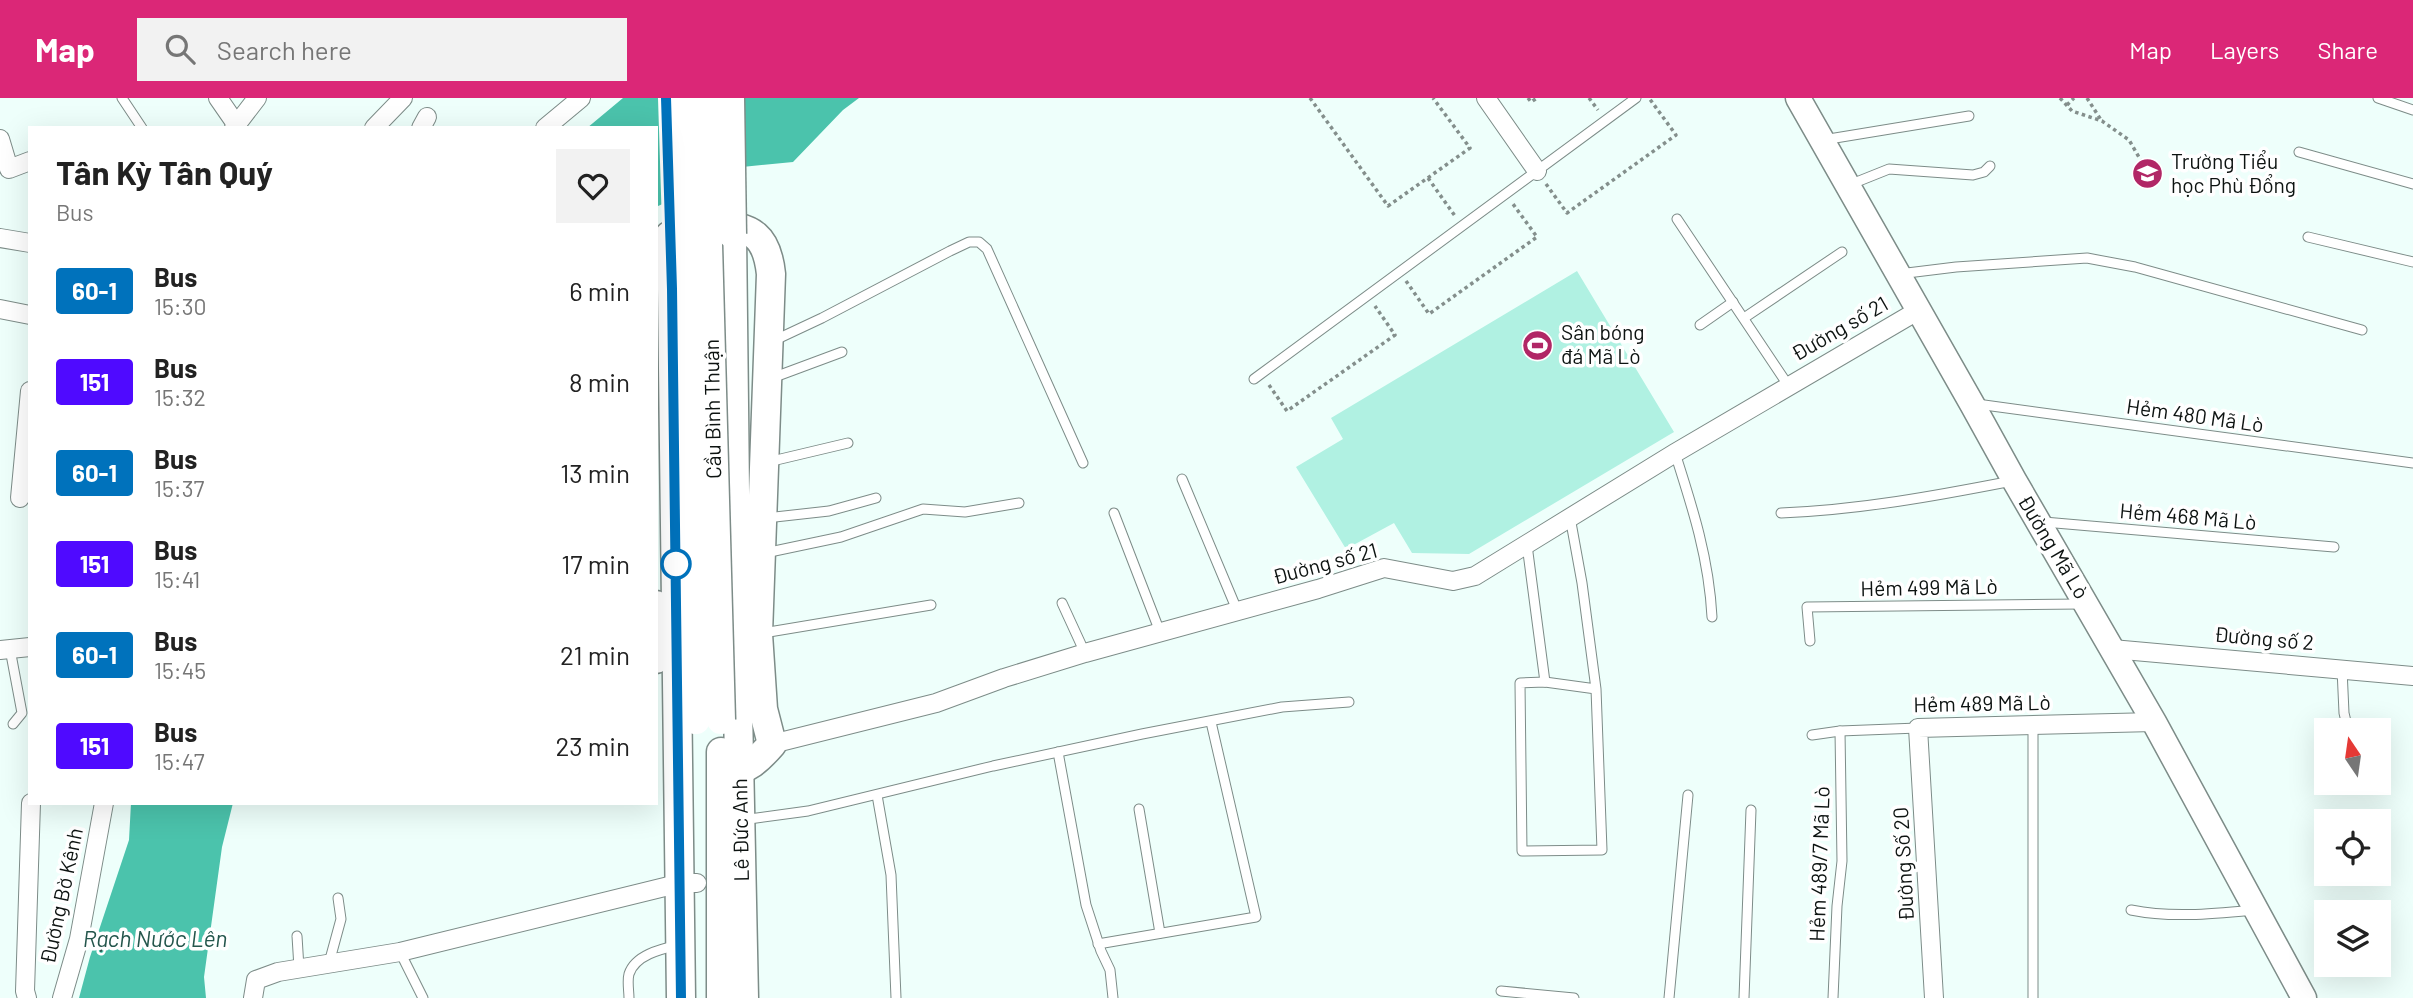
<!DOCTYPE html>
<meta charset="utf-8">
<style>
:root{--surface:#fff;--page:#f2f2f2;--text:#222;--muted:#767676;--accent:#db2777}
body{margin:0;font-family:Barlow,sans-serif;background:var(--page);color:var(--text);height:100vh;display:flex;flex-direction:column;font-size:26px;white-space:nowrap}
*{box-sizing:border-box;margin:0}
p{font-size:23px;color:var(--muted)}
.icon{flex:none;width:38px;height:38px;fill:none;stroke:currentColor;stroke-width:2;stroke-linecap:round;stroke-linejoin:round}
.map{position:relative;flex:1;overflow:hidden}
.side{position:absolute;left:28px;top:28px;width:630px;height:679px;display:flex;flex-direction:column;background:var(--surface);border-radius:0px;box-shadow:0 7px 28px #0002}
.side>*{flex:none}
.badge{padding:0 14px;border-radius:5px;font-size:24px;line-height:46px}
.needle{width:46px;rotate:347deg}
.fabs{position:absolute;left:2314px;top:620px;display:grid;gap:14px}
.fabs a{display:grid;place-items:center;width:77px;height:77px;border-radius:0px;background:var(--surface);box-shadow:0 7px 28px #0002;font-size:35px}
.map>.badge{position:absolute;translate:-50% -50%;box-shadow:0 0 0 4px #fff}
.round{display:grid;place-items:center;flex:none;width:74px;height:74px;border-radius:0px;background:var(--page)}
.summary{display:flex;align-items:center;justify-content:space-between;height:119px;padding:0 28px}
h1{font-size:33px;font-weight:700;line-height:52px}
ul{padding:0;list-style:none}
li{display:flex;align-items:center;gap:21px;height:91px;padding:0 28px}
li div{flex:1}
li b{display:block;font-size:26px}
li em{font-style:normal}
li .badge{min-width:77px;font-weight:700;text-align:center}
header{display:flex;align-items:center;gap:42px;box-sizing:border-box;height:98px;padding:0 35px;background:var(--accent);color:#fff}
header strong{font-size:33px}
nav{display:flex;gap:38px;margin-inline-start:auto;font-size:24px}
.search{width:490px;height:63px;background:var(--page);display:flex;align-items:center;gap:18px;box-sizing:border-box;padding:0 24px;border-radius:0px;color:var(--muted);font-size:26px}
.map>svg:first-child{display:block}
.pitch{fill:#b0f1e2}
.water{fill:#4bc3ac}
.lines{fill:none;stroke-linecap:round;stroke-linejoin:round}
.service-casing{stroke:#7d8c88;stroke-width:11}
.minor-casing{stroke:#7d8c88;stroke-width:20}
.secondary-casing{stroke:#7d8c88;stroke-width:27}
.trunk-casing{stroke:#7d8c88;stroke-width:31}
.path{stroke:#848f8c;stroke-width:3.5;stroke-dasharray:3.5 3.5;stroke-linecap:butt}
.service{stroke:#fff;stroke-width:9}
.minor{stroke:#fff;stroke-width:18}
.secondary{stroke:#fff;stroke-width:24}
.trunk{stroke:#fff;stroke-width:28}
.trunk-bridge-casing{stroke:#7d8c88;stroke-width:31;stroke-linecap:butt}
.trunk-bridge{stroke:#fff;stroke-width:28}
.line-casing{stroke:#fff;stroke-width:16}
.line{stroke:#0072bc;stroke-width:10}
.stop-dot{fill:#fff;stroke:#0072bc;stroke-width:3.5}
.labels{text-anchor:middle;stroke-width:7;stroke-linejoin:round;paint-order:stroke}
.poi-label{font-size:21px;fill:#0d1311;stroke:#fff;text-anchor:start}
.street-label{font-size:21px;fill:#0d1311;stroke:#fff}
.water-label{font-size:23px;font-style:italic;fill:#24564c;stroke:#fff}
</style>
<header>
<strong>Map</strong>
<div class="search"><svg class="icon" aria-label="search" viewBox="0 0 24 24"><circle cx="10" cy="10" r="6"/><path d="M15 15l6 6"/></svg>Search here</div>
<nav><a>Map</a><a>Layers</a><a>Share</a></nav>
</header>
<div class="map">
<svg width="2413" height="900" viewBox="0 0 2413 900">
<rect width="100%" height="100%" fill="#eefffb"/>
<polygon class="pitch" points="1577,173 1674,334 1469,456 1412,455 1394,425 1346,451 1296,369 1343,341 1331,320"/>
<g class="water">
<polygon points="623,0 859,0 843,12 793,64 742,69 656,109 656,30 587,30"/>
<polygon points="131,705 233,705 222,749 204,879 206,900 79,900 90,859 129,742"/>
</g>
<g class="lines">
<defs>
<g id="service">
<polyline points="122,0 142,30"/>
<polyline points="2378,0 2413,12"/>
<polyline points="1823,42 1969,18"/>
<polyline points="2299,54 2413,86"/>
<polyline points="1849,87 1889,71 1973,77 1984,74 1990,68"/>
<polyline points="1677,121 1788,287"/>
<polyline points="2308,139 2413,164"/>
<polyline points="1899,176 1956,169 2087,160 2135,169 2362,232"/>
<polyline points="1744,220 1842,154"/>
<polyline points="1700,227 1733,204"/>
<polyline points="773,243 822,220 950,153 969,144 979,144 987,151 1083,365"/>
<polyline points="772,280 842,254"/>
<polyline points="1254,281 1636,0"/>
<polyline points="1977,306 2413,365"/>
<path d="M1675 355C1693 411 1709 461 1712 519"/>
<polyline points="768,364 848,345"/>
<polyline points="1182,381 1237,512"/>
<polyline points="1114,415 1160,534"/>
<path d="M1781 415C1859 412 1935 398 2012 383"/>
<polyline points="1570,419 1582,485 1596,591 1602,752 1522,753 1520,585 1545,584 1596,591"/>
<polyline points="766,420 829,413 876,400"/>
<polyline points="2044,424 2334,449"/>
<polyline points="1527,447 1545,584"/>
<polyline points="765,455 841,439 923,411 965,414 1019,405"/>
<polyline points="1062,505 1085,555"/>
<polyline points="763,535 931,507"/>
<polyline points="1810,543 1807,509 2081,506"/>
<polyline points="10,551 22,615 13,626"/>
<polyline points="2342,571 2344,615 2348,632"/>
<polyline points="2033,628 2033,900"/>
<polyline points="1812,637 1840,633 1918,630"/>
<polyline points="1058,654 1086,807 1101,853 1110,872 1113,900"/>
<polyline points="877,697 891,777 896,900"/>
<polyline points="1139,711 1160,835"/>
<polyline points="742,722 808,713 993,668 1142,636 1282,609 1349,604"/>
<path d="M2131 812C2171 820 2211 816 2253 812"/>
<polyline points="297,838 299,870"/>
<polyline points="1098,846 1256,819 1211,624"/>
<polyline points="400,854 423,900"/>
<polyline points="329,865 341,821 338,800"/>
<polyline points="1501,893 1574,900"/>
<path d="M629 900C629 893 627 883 629 876 635 857 661 851 678 847"/>
<polyline points="1669,900 1688,697"/>
<polyline points="1744,900 1751,712"/>
<polyline points="1833,900 1837,808 1842,763 1840,633"/>
</g>
<g id="minor">
<polyline points="218,0 236,26"/>
<polyline points="1486,0 1537,73"/>
<polyline points="234,30 257,0"/>
<polyline points="374,30 403,0"/>
<polyline points="421,30 427,19"/>
<polyline points="545,30 581,0"/>
<polyline points="0,41 9,71 30,63"/>
<polyline points="0,140 30,145"/>
<polyline points="0,211 30,217"/>
<polyline points="20,400 30,293"/>
<polyline points="2112,551 2413,578"/>
<polyline points="0,552 30,549"/>
<polyline points="772,646 936,605 1004,580 1085,555 1318,491 1384,470 1453,483 1475,478 1675,355 1919,212"/>
<polyline points="27,900 25,893 31,705"/>
<polyline points="62,900 79,841 104,705"/>
<polyline points="253,900 256,882 278,874 400,854 681,785 697,785"/>
<polyline points="1934,900 1918,630 2154,624"/>
</g>
<polyline id="secondary" points="1798,0 1972,306 2014,382 2154,624 2304,900"/>
<g id="trunk">
<path d="M715 126C753 129 767 138 771 176L758 536 763 611 772 646C759 661 747 673 727 674"/>
<polyline points="732,136 737,564 744,900"/>
<polyline points="669,138 672,191 681,900"/>
<polyline points="656,507 659,534 656,561"/>
<polyline points="721,654 721,900"/>
</g>
</defs>
<use href="#service" class="service-casing"/>
<use href="#minor" class="minor-casing"/>
<use href="#secondary" class="secondary-casing"/>
<use href="#trunk" class="trunk-casing"/>
<g class="path">
<polyline points="1310,0 1388,108 1470,50 1433,0"/>
<polyline points="1528,0 1531,4 1537,0"/>
<polyline points="1589,0 1598,12"/>
<polyline points="2060,0 2072,13 2102,23 2129,42 2150,78"/>
<polyline points="2087,0 2101,22"/>
<polyline points="2067,7 2074,0"/>
<polyline points="1428,80 1455,118"/>
<polyline points="1546,86 1567,115 1676,37 1649,0"/>
<polyline points="1406,183 1429,216 1537,139 1513,106"/>
<polyline points="1269,287 1287,313 1395,237 1375,208"/>
</g>
<use href="#service" class="service"/>
<use href="#minor" class="minor"/>
<use href="#secondary" class="secondary"/>
<use href="#trunk" class="trunk"/>
<defs>
<g id="trunk-bridge">
<polyline points="681,0 696,622"/>
<polyline points="704,0 721,622"/>
<polyline points="730,0 732,136"/>
</g>
</defs>
<use href="#trunk-bridge" class="trunk-bridge-casing"/>
<use href="#trunk-bridge" class="trunk-bridge"/>
</g>
<g class="lines">
<defs>
<polyline id="line" points="666,0 672,191 681,900"/>
</defs>
<use href="#line" class="line-casing"/>
<use href="#line" class="line"/>
</g>
<defs>
<symbol id="school-disc" viewBox="-11 -11 22 22"><circle r="9.5" fill="#b12766" stroke="#fff"/><path d="M0-5L7-2L0 1L-7-2ZM-4 1L0 2.5L4 1V4Q0 6-4 4Z" fill="#fff"/></symbol>
<symbol id="stadium-disc" viewBox="-11 -11 22 22"><circle r="9.5" fill="#b12766" stroke="#fff"/><path d="M0-5a6.5 5 0 1 0 0 10a6.5 5 0 1 0 0-10ZM-3.5-1.8h7v3.6h-7Z" fill="#fff"/></symbol>
</defs>
<g fill-rule="evenodd">
<use href="#school-disc" x="2130" y="58" width="35" height="35"/>
<use href="#stadium-disc" x="1520" y="230" width="35" height="35"/>
</g>
<circle class="stop-dot" cx="676" cy="466" r="14"/>
<g class="labels">
<g class="poi-label">
<text x="2171" y="71">Trường Tiểu<tspan x="2171" dy="24">học Phù Đổng</tspan></text>
<text x="1561" y="242">Sân bóng<tspan x="1561" dy="24">đá Mã Lò</tspan></text>
</g>
<g class="street-label">
<text transform="translate(1840 231) rotate(-30)" y="7">Đường số 21</text>
<text transform="translate(713 311) rotate(-91)" y="7">Cầu Bình Thuận</text>
<text transform="translate(2195 318) rotate(8)" y="7">Hẻm 480 Mã Lò</text>
<text transform="translate(2188 419) rotate(5)" y="7">Hẻm 468 Mã Lò</text>
<text transform="translate(2053 449) rotate(59)" y="7">Đường Mã Lò</text>
<text transform="translate(1325 466) rotate(-15)" y="7">Đường số 21</text>
<text transform="translate(1929 490) rotate(-1)" y="7">Hẻm 499 Mã Lò</text>
<text transform="translate(2264 541) rotate(5)" y="7">Đường số 2</text>
<text transform="translate(1982 606) rotate(-1)" y="7">Hẻm 489 Mã Lò</text>
<text transform="translate(741 732) rotate(-91)" y="7">Lê Đức Anh</text>
<text transform="translate(1820 766) rotate(-88)" y="7">Hẻm 489/7 Mã Lò</text>
<text transform="translate(1904 766) rotate(-93)" y="7">Đường Số 20</text>
<text transform="translate(62 798) rotate(-78)" y="7">Đường Bờ Kênh</text>
</g>
<g class="water-label">
<text x="155" y="849">Rạch Nước Lên</text>
</g>
</g>
</svg>
<div class="fabs">
<a><svg class="needle" viewBox="-14 -14 28 28"><path d="M0-13l5 13h-10z" fill="#e53935"/><path d="M0 13l5-13h-10z" fill="#767676"/></svg></a>
<a><svg class="icon" aria-label="locate" viewBox="0 0 24 24"><circle cx="12" cy="12" r="6"/><path d="M12 2v4M12 18v4M2 12h4M18 12h4"/></svg></a>
<a><svg class="icon" aria-label="layers" viewBox="0 0 24 24"><path d="M12 4l9 5-9 5-9-5zM3 14l9 5 9-5"/></svg></a>
</div>
<section class="side">
<div class="summary"><div><h1>Tân Kỳ Tân Quý</h1><p>Bus</p></div><a class="round"><svg class="icon" aria-label="heart" viewBox="0 0 24 24"><path d="M12 20l-8-8c-3-5 5-10 8-4 3-6 11-1 8 4z"/></svg></a></div>
<ul>
<li><span class="badge" style="background:#0072bc;color:#fff">60-1</span><div><b>Bus</b><p>15:30</p></div><em>6 min</em></li>
<li><span class="badge" style="background:#4f0aff;color:#fff">151</span><div><b>Bus</b><p>15:32</p></div><em>8 min</em></li>
<li><span class="badge" style="background:#0072bc;color:#fff">60-1</span><div><b>Bus</b><p>15:37</p></div><em>13 min</em></li>
<li><span class="badge" style="background:#4f0aff;color:#fff">151</span><div><b>Bus</b><p>15:41</p></div><em>17 min</em></li>
<li><span class="badge" style="background:#0072bc;color:#fff">60-1</span><div><b>Bus</b><p>15:45</p></div><em>21 min</em></li>
<li><span class="badge" style="background:#4f0aff;color:#fff">151</span><div><b>Bus</b><p>15:47</p></div><em>23 min</em></li>
</ul>
</section>
</div>
